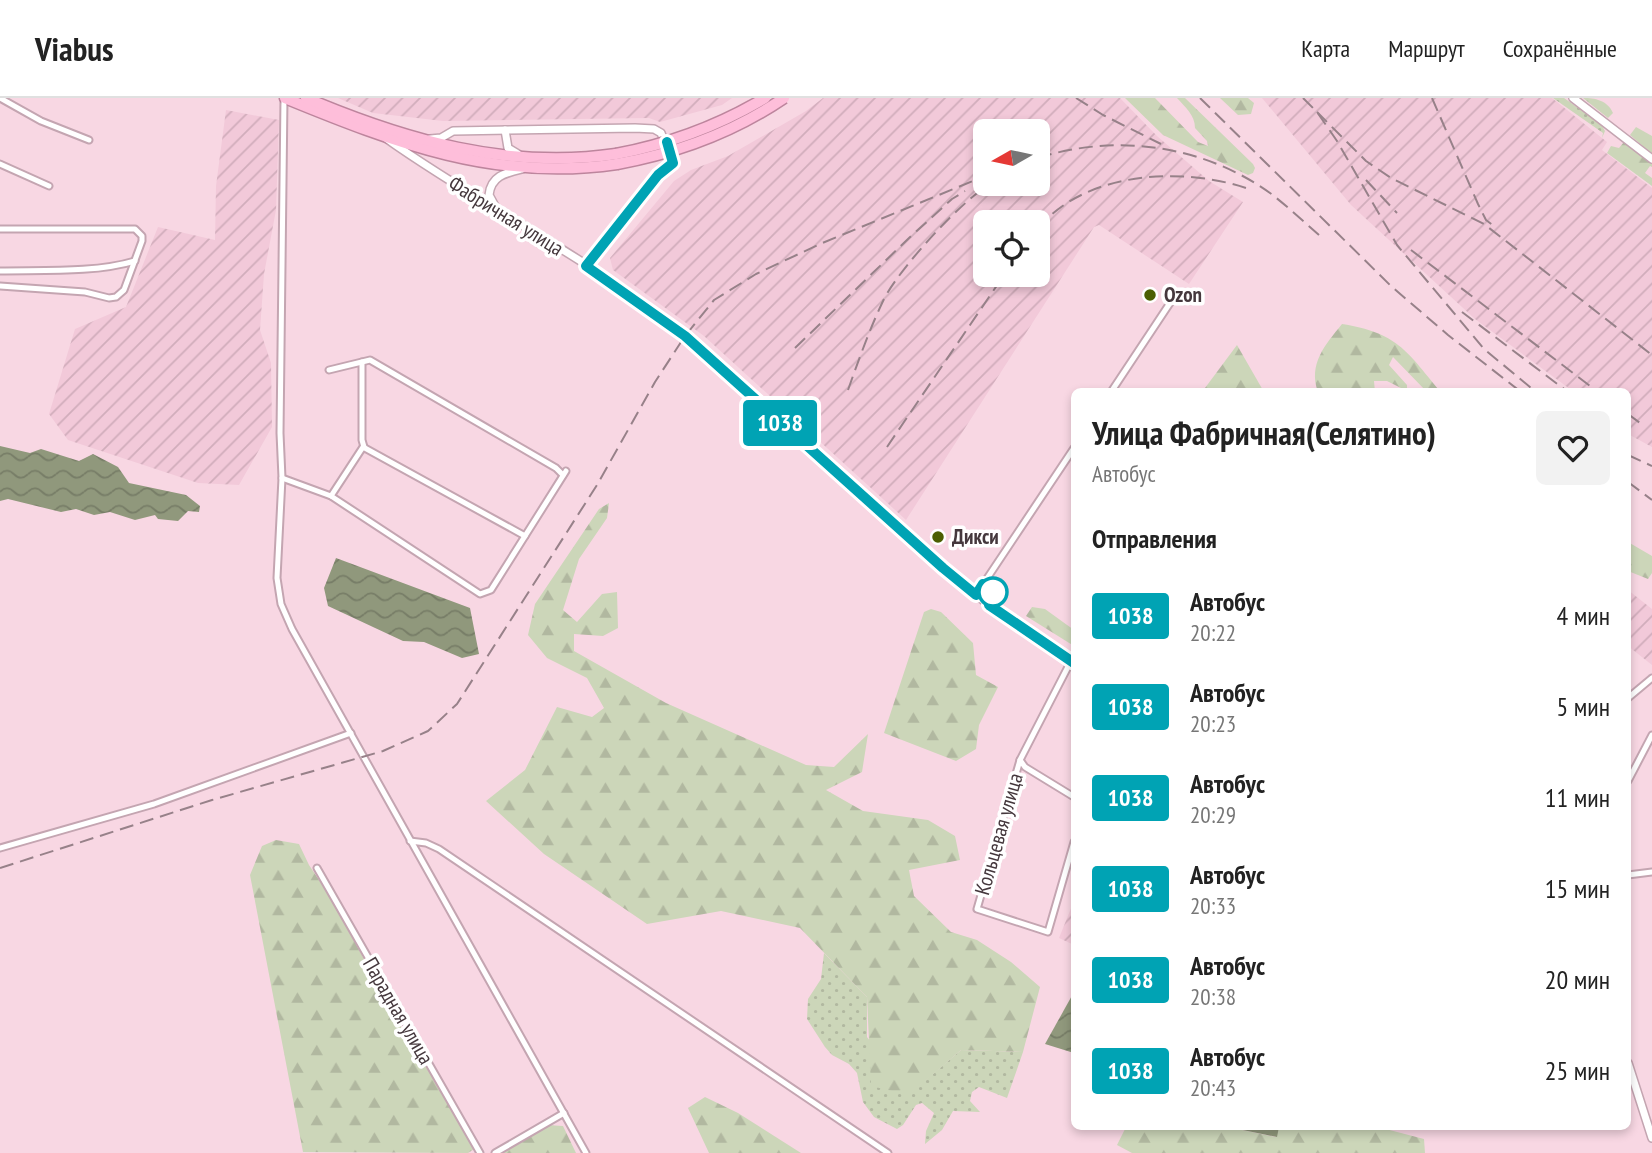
<!DOCTYPE html>
<html lang="ru">
<meta charset="utf-8">
<style>
:root{--surface:#fff;--page:#f2f2f2;--text:#222;--muted:#767676;--line:#e0e0e0}
body{margin:0;font-family:"PT Sans Narrow",sans-serif;background:var(--page);color:var(--text);height:100vh;display:flex;flex-direction:column;font-size:26px;white-space:nowrap}
*{box-sizing:border-box;margin:0}
p{font-size:23px;color:var(--muted)}
.icon{flex:none;width:38px;height:38px;fill:none;stroke:currentColor;stroke-width:2;stroke-linecap:round;stroke-linejoin:round}
.map{position:relative;flex:1;overflow:hidden}
.details{position:absolute;left:1071px;top:290px;width:560px;height:742px;display:flex;flex-direction:column;background:var(--surface);border-radius:10px;box-shadow:0 4px 10px #0003}
.details>*{flex:none}
.badge{padding:0 14px;border-radius:5px;font-size:24px;line-height:46px}
.needle{width:46px;rotate:261deg}
.controls{position:absolute;left:973px;top:21px;display:grid;gap:14px}
.controls a{display:grid;place-items:center;width:77px;height:77px;border-radius:10px;background:var(--surface);box-shadow:0 4px 10px #0003;font-size:35px}
.map>.badge{position:absolute;translate:-50% -50%;box-shadow:0 0 0 4px #fff}
h2{padding:0 21px;font-size:26px;line-height:63px}
.round{display:grid;place-items:center;flex:none;width:74px;height:74px;border-radius:10px;background:var(--page)}
.headline{display:flex;align-items:center;justify-content:space-between;height:119px;padding:0 21px}
h1{font-size:33px;font-weight:800;line-height:52px}
ul{padding:0;list-style:none}
li{display:flex;align-items:center;gap:21px;height:91px;padding:0 21px}
li div{flex:1}
li b{display:block;font-size:26px}
li em{font-style:normal}
li .badge{min-width:77px;font-weight:700;text-align:center}
header{display:flex;align-items:center;gap:42px;box-sizing:border-box;height:98px;padding:0 35px;background:var(--surface);border-bottom:2px solid var(--line)}
header strong{font-size:33px}
nav{display:flex;gap:38px;margin-inline-start:auto;font-size:24px}
.map>svg:first-child{display:block}
.industrial{fill:url(#industrial-furrows);fill-rule:evenodd}
.grass{fill:url(#grass-dots)}
.forest{fill:url(#forest-firs)}
.water{fill:url(#water-waves)}
.lines{fill:none;stroke-linecap:round;stroke-linejoin:round}
.minor-casing{stroke:#c4a5b1;stroke-width:9}
.tertiary-casing{stroke:#c4a5b1;stroke-width:10}
.trunk-casing{stroke:#bd859d;stroke-width:13}
.minor{stroke:#fff;stroke-width:5}
.tertiary{stroke:#fff;stroke-width:7}
.trunk{stroke:#febeda;stroke-width:10}
.rail{stroke:#978189;stroke-width:2;stroke-dasharray:14 7;stroke-linecap:butt}
.trunk-bridge-casing{stroke:#bd859d;stroke-width:13;stroke-linecap:butt}
.trunk-bridge{stroke:#febeda;stroke-width:10}
.line-casing{stroke:#fff;stroke-width:16}
.line{stroke:#00a3b4;stroke-width:10}
.poi-dot{fill:#4c5e02;stroke:#fff;stroke-width:2.5}
.stop-dot{fill:#fff;stroke:#00a3b4;stroke-width:3.5}
.labels{text-anchor:middle;stroke-width:7;stroke-linejoin:round;paint-order:stroke}
.street-label{font-size:21px;fill:#45383d;stroke:#fff}
.poi-label{font-size:21px;font-weight:bold;fill:#45383d;stroke:#fff;text-anchor:start}
</style>
<header>
<strong>Viabus</strong>
<nav><a>Карта</a><a>Маршрут</a><a>Сохранённые</a></nav>
</header>
<div class="map">
<svg width="1652" height="1055" viewBox="0 0 1652 1055">
<defs>
<pattern id="industrial-furrows" width="10" height="10" patternUnits="userSpaceOnUse" patternTransform="scale(1.75)"><rect width="10" height="10" fill="#f2c9d9"/><path d="M-1 1l2-2M0 10L10 0M9 11l2-2" fill="none" stroke="#d1adbb"/></pattern>
<pattern id="grass-dots" width="8" height="8" patternUnits="userSpaceOnUse" patternTransform="scale(1.75)"><rect width="8" height="8" fill="#ccd6b9"/><path d="M2 2h.1M6 6h.1" fill="none" stroke="#b1b8a0" stroke-width="1.8" stroke-linecap="round"/></pattern>
<pattern id="forest-firs" width="22" height="20" patternUnits="userSpaceOnUse" patternTransform="scale(1.75)"><rect width="22" height="20" fill="#ccd6b9"/><path d="M5 1l3.5 6h-7zM16 11l3.5 6h-7z" fill="#b1b8a0"/></pattern>
<pattern id="water-waves" width="16" height="10" patternUnits="userSpaceOnUse" patternTransform="scale(1.75)"><rect width="16" height="10" fill="#90987c"/><path d="M0 5q4-4 8 0t8 0" fill="none" stroke="#777d67"/></pattern>
</defs>
<rect width="100%" height="100%" fill="#f8d7e3"/>
<g class="industrial">
<polygon points="338,0 732,0 722,7 660,24 649,20 443,23 373,15"/>
<path d="M823 0H1120L1157 38 1209 83 1243 104 1189 186 1099 127 1094 129 906 422 704 238 613 172 610 160 674 83 691 72 728 58 806 13ZM985 33H1038V86H985ZM985 124H1038V177H985Z"/>
<polygon points="1262,0 1552,0 1607,44 1602,52 1652,90 1652,349 1628,336 1628,294 1574,294 1475,221 1351,107"/>
<polygon points="226,12 279,22 276,112 264,176 260,232 271,265 272,329 239,387 198,385 68,342 49,316 75,231 126,209 158,129 215,142 216,88"/>
<polygon points="1628,492 1652,511 1652,567 1628,548"/>
<polygon points="1074,803 1074,847 1059,840"/>
</g>
<g class="grass">
<polygon points="1553,0 1564,0 1601,26 1605,33 1602,40 1603,35"/>
<polygon points="824,855 867,899 867,939 909,996 961,952 1023,954 1007,1000 979,989 972,994 970,1003 980,1014 953,1013 942,1032 925,1046 926,1033 934,1015 922,1005 916,1007 903,1027 897,1031 874,1019 863,1004 857,975 849,966 832,957 825,949 807,921 808,901 821,881"/>
</g>
<g class="forest">
<path d="M1125 0H1155L1198 44 1208 48 1207 43 1195 30C1195 17 1185 9 1177 0H1185L1253 66 1255 70 1253 75 1248 77 1163 37Z"/>
<polygon points="1220,0 1248,0 1254,5 1251,16 1238,17"/>
<path d="M1583 0C1595 0 1607 2 1613 15L1608 20Z"/>
<polygon points="1636,29 1652,38 1652,56 1630,37"/>
<polygon points="1624,44 1652,65 1652,69 1650,68 1645,75 1652,80 1652,88 1607,55 1611,48 1619,50"/>
<path d="M1342 226C1397 235 1406 252 1439 292L1426 293 1393 259 1389 267 1407 287V293L1387 283H1374L1375 294H1318C1308 266 1325 247 1342 226Z"/>
<polygon points="1237,247 1264,294 1204,294 1205,290"/>
<polygon points="609,405 607,420 579,461 563,512 577,524 602,496 617,494 618,530 603,538 574,536 574,553 666,605 806,667 834,669 868,636 862,674 826,692 863,713 928,722 955,738 960,762 909,772 914,798 951,834 977,842 1011,864 1040,889 1023,954 961,952 909,997 871,988 867,899 800,830 721,813 647,826 544,756 486,703 525,672 557,609 592,619 604,610 587,580 547,560 528,537 535,506 599,411"/>
<polygon points="1628,444 1652,458 1652,475 1648,481 1628,473"/>
<polygon points="1032,509 1045,511 1074,532 1074,548 1026,518"/>
<polygon points="931,511 941,514 973,545 976,577 998,589 979,627 976,651 956,663 884,635 924,514"/>
<polygon points="276,742 299,746 309,767 329,797 411,947 479,1048 468,1055 303,1054 250,777 262,748"/>
<polygon points="705,999 738,1015 801,1055 709,1055 688,1010"/>
<polygon points="547,1027 563,1028 576,1055 502,1055"/>
<polygon points="1126,1029 1228,1029 1276,1039 1279,1029 1378,1029 1424,1041 1425,1055 1132,1055 1117,1047"/>
</g>
<g class="water">
<polygon points="0,348 30,355 41,351 79,363 93,356 118,369 129,385 186,397 200,408 199,414 188,413 178,423 158,421 155,417 135,422 110,414 94,417 76,411 61,414 8,401 0,403"/>
<polygon points="336,460 470,510 479,556 462,560 424,544 403,543 328,508 324,490"/>
<polygon points="1074,894 1074,955 1045,946"/>
<polygon points="1228,1029 1279,1029 1277,1039"/>
</g>
<g class="lines">
<defs>
<g id="minor">
<polyline points="0,0 41,23 89,42"/>
<polyline points="284,0 280,335 282,380 277,480 281,506 292,531 586,1055"/>
<polyline points="0,66 49,88"/>
<polyline points="0,131 135,131 142,138 142,143 124,192 116,199 109,200 85,194 0,188"/>
<path d="M0 173C42 172 95 175 135 163"/>
<polyline points="362,264 362,342 364,349"/>
<polyline points="329,272 370,262 556,370 563,377"/>
<polyline points="1111,294 1174,199"/>
<polyline points="282,380 331,398 480,496 491,492 566,373"/>
<polyline points="331,398 363,349 525,438"/>
<polyline points="976,497 1074,350"/>
<polyline points="1071,563 1020,662 977,811 1048,834 1074,744"/>
<polyline points="1628,600 1652,580"/>
<polyline points="1020,662 1025,669 1074,699"/>
<polyline points="1628,683 1652,637"/>
<polyline points="410,743 426,745 439,751 888,1055"/>
<polyline points="0,750 154,706 351,635"/>
<polyline points="317,770 480,1055"/>
<polyline points="1628,777 1652,774"/>
<polyline points="495,1055 564,1015"/>
</g>
<g id="tertiary">
<polyline points="1573,0 1652,61"/>
<polyline points="505,32 508,50 518,56"/>
<path d="M387 41C484 110 595 162 686 239 773 314 854 395 942 469 983 505 1029 535 1074 565"/>
<polyline points="430,41 441,40 453,33 635,30 654,31 661,35 673,65 658,77 586,168"/>
<path d="M496 110 489 97C491 78 505 75 522 71"/>
<polyline points="1628,965 1652,1040"/>
</g>
<g id="trunk">
<path d="M285 0C395 45 496 84 617 66"/>
<path d="M306 0C405 42 508 72 616 56"/>
</g>
</defs>
<use href="#minor" class="minor-casing"/>
<use href="#tertiary" class="tertiary-casing"/>
<use href="#trunk" class="trunk-casing"/>
<use href="#minor" class="minor"/>
<use href="#tertiary" class="tertiary"/>
<use href="#trunk" class="trunk"/>
<g class="rail">
<polyline points="1076,0 1103,17 1161,46"/>
<polyline points="1200,0 1391,188 1448,237 1521,294"/>
<polyline points="1303,0 1317,14 1337,43 1397,147 1484,251 1536,294"/>
<polyline points="1432,0 1478,106 1486,122 1494,128"/>
<polyline points="1317,14 1366,63 1391,80 1484,126 1652,257"/>
<path d="M1038 60C1116 35 1203 47 1270 95 1287 108 1303 123 1319 137"/>
<polyline points="1366,82 1397,115"/>
<path d="M1038 131C1084 73 1183 68 1249 91"/>
<polyline points="1411,152 1598,294"/>
<polyline points="1462,214 1568,294"/>
<polyline points="795,250 909,140 952,101 965,93"/>
<path d="M848 292C859 261 870 230 884 201 900 170 960 104 990 86"/>
<polyline points="1628,316 1644,328"/>
<polyline points="887,349 1004,177"/>
<polyline points="1628,357 1652,368"/>
<polyline points="1628,384 1652,402"/>
<polyline points="0,770 212,702 383,653 428,633 457,606 597,387 655,284 685,238 714,202 756,176 820,146 985,78"/>
</g>
<defs>
<g id="trunk-bridge">
<path d="M616 56C669 46 718 28 765 0"/>
<path d="M617 66C677 55 734 34 784 0"/>
</g>
</defs>
<use href="#trunk-bridge" class="trunk-bridge-casing"/>
<use href="#trunk-bridge" class="trunk-bridge"/>
</g>
<g class="lines">
<defs>
<polyline id="line" points="667,44 673,65 658,77 586,168 685,238 943,470 976,497 983,486 997,496 989,507 1074,565"/>
</defs>
<use href="#line" class="line-casing"/>
<use href="#line" class="line"/>
</g>
<g class="poi-dot">
<circle cx="1150" cy="197" r="7"/>
<circle cx="938" cy="439" r="7"/>
</g>
<circle class="stop-dot" cx="993" cy="494" r="14"/>
<g class="labels">
<g class="street-label">
<text transform="translate(506 118) rotate(32)" y="7">Фабричная улица</text>
<text transform="translate(999 736) rotate(-74)" y="7">Кольцевая улица</text>
<text transform="translate(398 913) rotate(60)" y="7">Парадная улица</text>
</g>
<g class="poi-label">
<text x="1164" y="204">Ozon</text>
<text x="952" y="446">Дикси</text>
</g>
</g>
</svg>
<div class="controls">
<a><svg class="needle" viewBox="-14 -14 28 28"><path d="M0-13l5 13h-10z" fill="#e53935"/><path d="M0 13l5-13h-10z" fill="#767676"/></svg></a>
<a><svg class="icon" aria-label="locate" viewBox="0 0 24 24"><circle cx="12" cy="12" r="6"/><path d="M12 2v4M12 18v4M2 12h4M18 12h4"/></svg></a>
</div>
<b class="badge" style="left:780px;top:325px;background:#00a3b4;color:#fff">1038</b>
<section class="details">
<div class="headline"><div><h1>Улица Фабричная(Селятино)</h1><p>Автобус</p></div><a class="round"><svg class="icon" aria-label="heart" viewBox="0 0 24 24"><path d="M12 20l-8-8c-3-5 5-10 8-4 3-6 11-1 8 4z"/></svg></a></div>
<h2>Отправления</h2>
<ul>
<li><span class="badge" style="background:#00a3b4;color:#fff">1038</span><div><b>Автобус</b><p>20:22</p></div><em>4 мин</em></li>
<li><span class="badge" style="background:#00a3b4;color:#fff">1038</span><div><b>Автобус</b><p>20:23</p></div><em>5 мин</em></li>
<li><span class="badge" style="background:#00a3b4;color:#fff">1038</span><div><b>Автобус</b><p>20:29</p></div><em>11 мин</em></li>
<li><span class="badge" style="background:#00a3b4;color:#fff">1038</span><div><b>Автобус</b><p>20:33</p></div><em>15 мин</em></li>
<li><span class="badge" style="background:#00a3b4;color:#fff">1038</span><div><b>Автобус</b><p>20:38</p></div><em>20 мин</em></li>
<li><span class="badge" style="background:#00a3b4;color:#fff">1038</span><div><b>Автобус</b><p>20:43</p></div><em>25 мин</em></li>
</ul>
</section>
</div>
